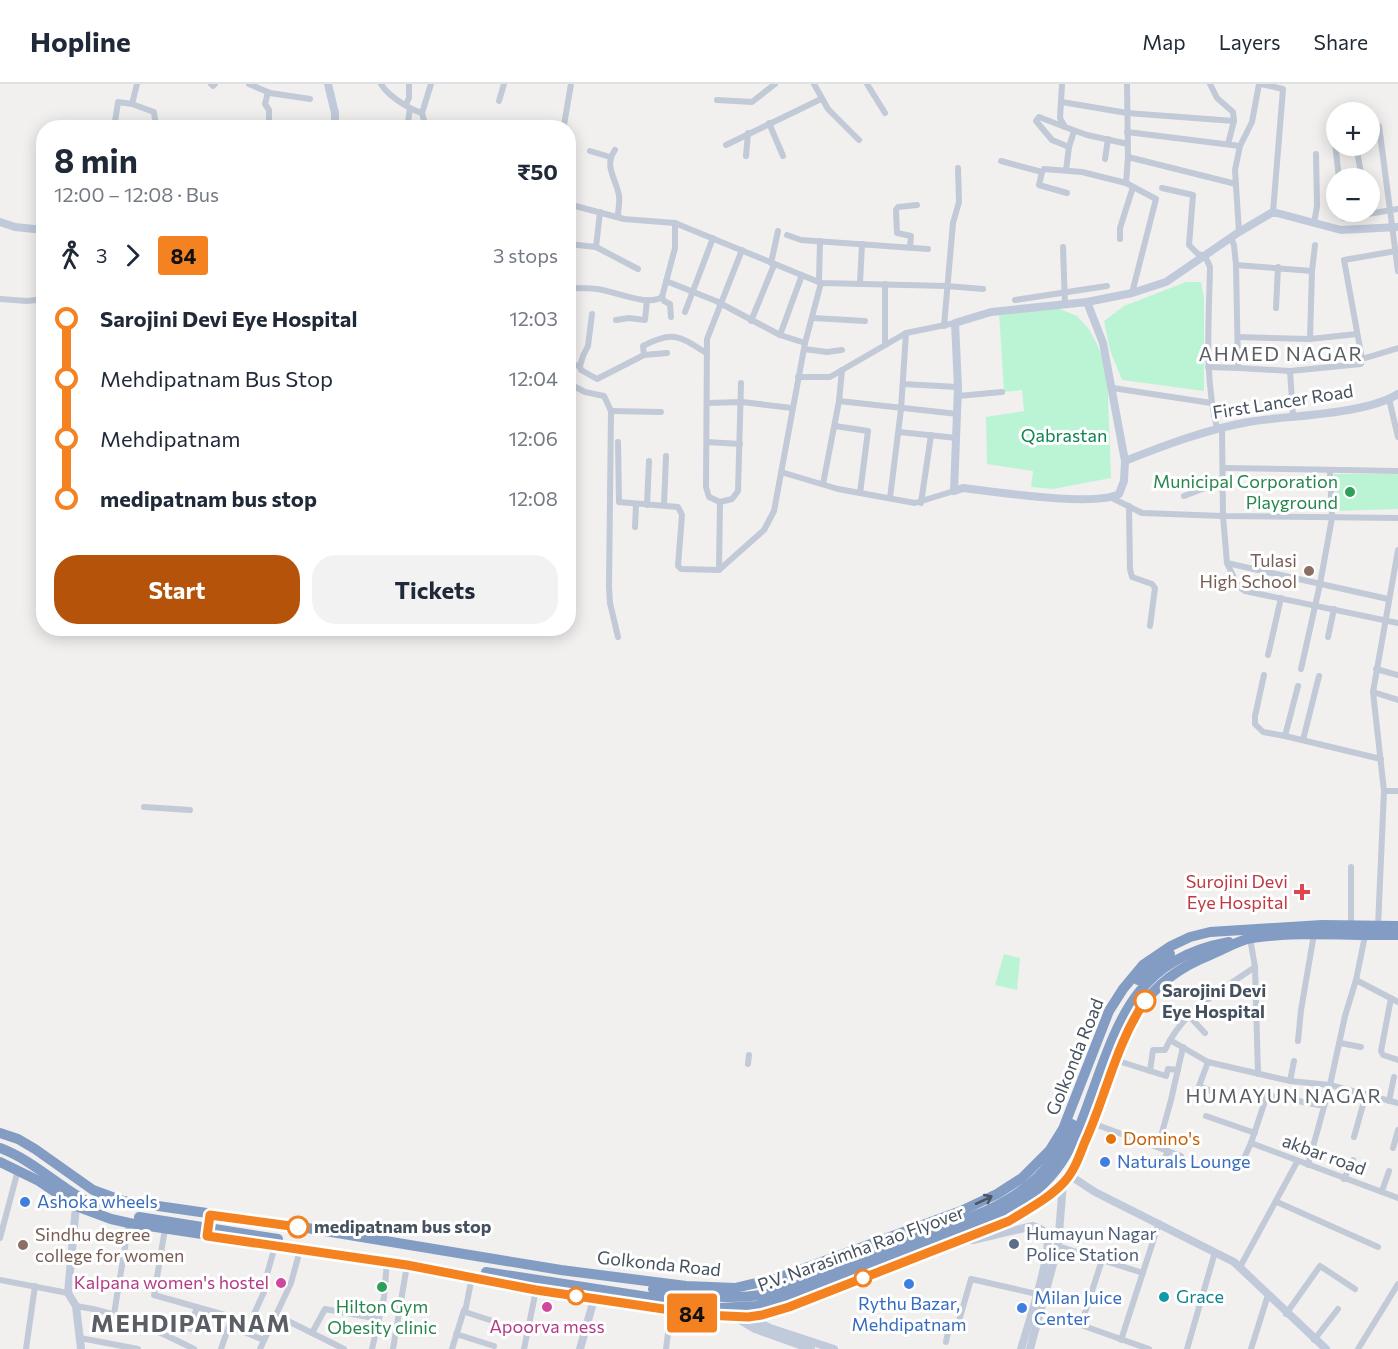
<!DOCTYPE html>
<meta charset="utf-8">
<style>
:root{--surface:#fff;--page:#f2f2f3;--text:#1f2937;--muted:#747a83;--line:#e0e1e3;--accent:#b45309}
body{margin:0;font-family:Commissioner,sans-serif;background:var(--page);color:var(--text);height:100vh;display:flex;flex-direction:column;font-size:22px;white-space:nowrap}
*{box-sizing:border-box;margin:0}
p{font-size:20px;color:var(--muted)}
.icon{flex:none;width:33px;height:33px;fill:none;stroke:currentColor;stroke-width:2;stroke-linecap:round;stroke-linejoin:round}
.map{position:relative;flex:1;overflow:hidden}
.drawer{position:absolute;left:36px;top:36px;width:540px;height:516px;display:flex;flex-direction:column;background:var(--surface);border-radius:24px;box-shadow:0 3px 15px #0003}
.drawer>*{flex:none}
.badge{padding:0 12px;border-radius:4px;font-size:21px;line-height:39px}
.fabs{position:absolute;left:1326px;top:18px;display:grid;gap:12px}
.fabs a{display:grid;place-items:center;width:54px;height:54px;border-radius:50%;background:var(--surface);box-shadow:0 3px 15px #0003;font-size:30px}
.map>.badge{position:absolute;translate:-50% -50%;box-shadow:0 0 0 3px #fff}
.legs{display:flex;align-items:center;gap:9px;height:66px;padding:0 18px;font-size:20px}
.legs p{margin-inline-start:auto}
.headline{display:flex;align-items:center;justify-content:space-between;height:102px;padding:0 18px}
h1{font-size:33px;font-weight:700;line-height:45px}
.primary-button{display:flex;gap:12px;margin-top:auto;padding:12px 18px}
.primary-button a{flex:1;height:69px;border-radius:24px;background:var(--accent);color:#fff;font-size:24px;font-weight:700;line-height:69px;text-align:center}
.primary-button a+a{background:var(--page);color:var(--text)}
ul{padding:0 18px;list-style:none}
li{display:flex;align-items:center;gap:21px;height:60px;font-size:22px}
li i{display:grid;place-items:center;width:9px;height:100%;margin:0 8px;background:currentColor}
li i::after{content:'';width:15px;height:15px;margin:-8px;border:4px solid;border-radius:50%;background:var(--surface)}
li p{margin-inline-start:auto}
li:first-child i{background:linear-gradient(#0000 50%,currentColor 0)}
li:last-child i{background:linear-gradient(currentColor 50%,#0000 0)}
header{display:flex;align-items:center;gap:36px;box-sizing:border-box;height:84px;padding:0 30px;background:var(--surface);border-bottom:2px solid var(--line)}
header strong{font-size:28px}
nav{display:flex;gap:33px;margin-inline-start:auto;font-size:21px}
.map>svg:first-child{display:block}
.green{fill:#baf4d5}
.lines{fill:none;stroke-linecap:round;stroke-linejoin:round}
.street{stroke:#c1cad6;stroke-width:6}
.secondary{stroke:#c0cada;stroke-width:8}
.highway{stroke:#829cc3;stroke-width:10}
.oneway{stroke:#485564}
.line-1-casing{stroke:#fff;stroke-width:14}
.line-1{stroke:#f58220;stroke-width:9}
.leisure-dot{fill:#2e9e5b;stroke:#fff;stroke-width:2}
.education-dot{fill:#8d6e63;stroke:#fff;stroke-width:2}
.health-dot{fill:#e0444e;stroke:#fff;stroke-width:2}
.stop-1-dot{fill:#fff;stroke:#f58220;stroke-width:3}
.food-dot{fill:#e8710a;stroke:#fff;stroke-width:2}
.shop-dot{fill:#3f7fe0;stroke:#fff;stroke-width:2}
.service-dot{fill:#5c6f8a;stroke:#fff;stroke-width:2}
.hotel-dot{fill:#d1479c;stroke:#fff;stroke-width:2}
.culture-dot{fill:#0f9aa8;stroke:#fff;stroke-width:2}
.labels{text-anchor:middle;stroke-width:6;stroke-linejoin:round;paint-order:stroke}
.street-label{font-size:18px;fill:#45515f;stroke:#fff}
.park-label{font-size:18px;fill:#0e8252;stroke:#fff}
.leisure-label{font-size:18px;fill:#27864d;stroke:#fff;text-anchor:end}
.education-label{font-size:18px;fill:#785e54;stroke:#fff;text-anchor:end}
.health-label{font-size:18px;fill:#be3a42;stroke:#fff;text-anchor:end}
.stop-label{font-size:18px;font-weight:bold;fill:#45515f;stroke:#fff;text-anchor:start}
.food-label{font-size:18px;fill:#c56008;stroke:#fff;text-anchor:start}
.shop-label{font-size:18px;fill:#366cbe;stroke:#fff;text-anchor:start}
.service-label{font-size:18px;fill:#4e5e75;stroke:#fff;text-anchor:start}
.hotel-label{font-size:18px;fill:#b23c85;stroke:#fff;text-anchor:end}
.culture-label{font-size:18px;fill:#0d838f;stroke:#fff;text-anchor:start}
.neighbourhood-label{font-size:20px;letter-spacing:1.5px;fill:#5b5f65;stroke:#fff}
.district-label{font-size:24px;font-weight:bold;letter-spacing:1.5px;fill:#5b5f65;stroke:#fff}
</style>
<header>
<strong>Hopline</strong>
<nav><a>Map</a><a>Layers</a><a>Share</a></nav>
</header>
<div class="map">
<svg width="1398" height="1265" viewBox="0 0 1398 1265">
<rect width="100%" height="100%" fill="#f2efef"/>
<g class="green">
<polygon points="1186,198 1201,198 1204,214 1204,307 1122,296 1110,266 1104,237 1124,222"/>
<polygon points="1039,225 1060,225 1077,232 1088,244 1096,258 1107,284 1111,394 1053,405 1031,403 1033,387 987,380 986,333 1024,327 1022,306 1004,308 999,228"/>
<polygon points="1334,390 1398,390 1398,425 1336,427"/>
<polygon points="1004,870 1020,874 1017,906 995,901"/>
</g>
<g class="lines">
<g class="street">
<polyline points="137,0 132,20 154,28 156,44"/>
<polyline points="211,0 213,2 215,0"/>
<polyline points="249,0 270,9 310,15"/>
<path d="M381 0C388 12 409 25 422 29"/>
<polyline points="814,0 828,25 859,56"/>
<polyline points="867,0 885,29"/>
<polyline points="1062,0 1060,34 1065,43 1087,51 1128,60"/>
<polyline points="1210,0 1217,14 1233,28 1234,37 1228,60"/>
<polyline points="1261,0 1283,5 1273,128"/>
<polyline points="268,8 265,20 269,26 269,44"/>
<polyline points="717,16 752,18 775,0"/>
<polyline points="499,17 504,0"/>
<polyline points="1062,18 1127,29 1234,37"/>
<polyline points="406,20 409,14 409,0"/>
<polyline points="769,39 783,72"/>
<polyline points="564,41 571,0"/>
<polyline points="1379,42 1398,187"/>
<polyline points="1065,43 1039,33 1036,37 1052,56 1069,63"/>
<polyline points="114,44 118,18 132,20"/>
<polyline points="407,44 410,25"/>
<polyline points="426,44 422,29 431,0"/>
<polyline points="1127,48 1240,62"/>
<polyline points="1335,59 1339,94"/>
<polyline points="726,61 821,15"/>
<polyline points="1356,62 1362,94"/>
<path d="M615 66C603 82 617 96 619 112 620 119 618 126 618 132"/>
<polyline points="590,67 610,73"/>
<polyline points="746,72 748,49"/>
<polyline points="1128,73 1236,100"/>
<polyline points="1105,75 1108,55"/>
<polyline points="1001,77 1042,88 1044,85 1082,88 1126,99 1156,115 1132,209"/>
<polyline points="1066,86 1069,63 1074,47"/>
<polyline points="1042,88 1039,101 1067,109"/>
<polyline points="1126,99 1128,73 1127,0"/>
<path d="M1162 104 1193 111 1189 161 1198 170 1205 172 1210 183C1209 237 1204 292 1217 344"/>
<polyline points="568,120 624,135 675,139 821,199 947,202 983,205"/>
<polyline points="1344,134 1398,125"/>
<polyline points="1314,139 1317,122 1316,70"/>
<polyline points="1239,148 1235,86 1240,62 1252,38 1259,0"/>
<polyline points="787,151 801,156 928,165"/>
<polyline points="1231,154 1234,161 1236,181 1238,284 1290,287 1361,280 1362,275"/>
<polyline points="1120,155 1120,144 1133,103"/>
<polyline points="568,160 596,163 638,185"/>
<polyline points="596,163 600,128"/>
<polyline points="910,163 911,152 897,149 896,126 898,123 917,121"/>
<polyline points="1063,163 1065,221"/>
<polyline points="1396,167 1344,176 1362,275 1398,264"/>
<polyline points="771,179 778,147"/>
<polyline points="1236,181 1312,187"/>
<polyline points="666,197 716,217 780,251 805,259"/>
<polyline points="819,198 820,157"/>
<polyline points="860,199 862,160"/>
<polyline points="885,200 885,261"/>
<path d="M568 204C578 204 588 204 597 205 614 207 648 223 662 213"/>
<polyline points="662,213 675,164 675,139"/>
<polyline points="662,213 664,217 670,220 671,233"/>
<polyline points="0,215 27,217 44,215"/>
<polyline points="1015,216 1107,202"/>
<polyline points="1276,224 1278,183"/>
<polyline points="685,228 713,154"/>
<polyline points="813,234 865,237"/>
<polyline points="616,236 629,234 645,236 647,216"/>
<polyline points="751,237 774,181"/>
<polyline points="944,242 953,139 959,118 958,84"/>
<polyline points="780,251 802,191"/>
<polyline points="1238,253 1310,255 1357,250"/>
<polyline points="1310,255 1312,187 1315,161"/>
<polyline points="804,265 827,268 842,266"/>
<path d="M644 271 643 262C673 246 680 252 706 269"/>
<polyline points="568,280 580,282 581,286 597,295 644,271 667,269"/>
<polyline points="580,282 583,272 588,262 592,230"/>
<polyline points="1208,283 1238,284"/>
<polyline points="1290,287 1293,332"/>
<polyline points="798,293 830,293 906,249 955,239"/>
<polyline points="568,299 585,308 604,312 611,327 609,503 610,519 618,553"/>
<polyline points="741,299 738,407 732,415 720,418 709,413 706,403 707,255 742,166"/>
<polyline points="903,300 958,303"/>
<polyline points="1113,304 1211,319"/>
<polyline points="958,312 1002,308"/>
<polyline points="1389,315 1398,353"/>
<polyline points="839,317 958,330"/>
<polyline points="707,319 742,318 792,324"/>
<polyline points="611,327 661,328"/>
<polyline points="835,342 868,347 860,409"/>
<polyline points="1222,344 1223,432 1227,479 1388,515"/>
<polyline points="899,348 957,354"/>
<polyline points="618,358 619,418 678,423 682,431 678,482 681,485 719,486 764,446 774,427 805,259 821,199"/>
<polyline points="707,358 740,360"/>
<polyline points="1223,384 1398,387"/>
<polyline points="781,388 838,405 915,419 954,407"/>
<polyline points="823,400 839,317 842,286"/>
<polyline points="1184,412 1223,397"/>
<polyline points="890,414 901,325 906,249"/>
<polyline points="1112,414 1142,429 1223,432 1398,434"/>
<polyline points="921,419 931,351"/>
<polyline points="647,421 649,377"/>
<polyline points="664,421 666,372"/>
<polyline points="1129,422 1130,485 1132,493 1152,500 1155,504 1150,542"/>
<polyline points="635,443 636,421"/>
<polyline points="1227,479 1238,502 1245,507 1398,539"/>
<polyline points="719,486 720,418"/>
<polyline points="1328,553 1334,525"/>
<polyline points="1268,571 1281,514"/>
<polyline points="1301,585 1320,500 1332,434 1330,387"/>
<polyline points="1376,585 1398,591"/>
<polyline points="1264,591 1255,632 1255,640 1263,648 1285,652 1381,675"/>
<polyline points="1373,608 1398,616"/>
<polyline points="1285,652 1298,602"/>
<polyline points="1303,656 1319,592"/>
<polyline points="1384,707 1398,707"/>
<polyline points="144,723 190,726"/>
<polyline points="1351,842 1351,783"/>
<polyline points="1378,843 1384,707 1373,608 1398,466"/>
<polyline points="1250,854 1255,883 1258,990"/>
<polyline points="1356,896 1398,918"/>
<polyline points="1391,914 1381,967 1383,971 1398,976"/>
<polyline points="1189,932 1205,949"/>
<polyline points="1170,956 1208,978 1290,997 1330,1001 1398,1019"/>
<polyline points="1298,957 1301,926 1314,850"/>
<polyline points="1340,959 1361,963"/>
<polyline points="1115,976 1166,992 1168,985 1178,986"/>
<polyline points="1208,978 1199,1002 1224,1012"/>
<polyline points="748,980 749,971"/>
<path d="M1150 987 1153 966H1165C1183 926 1220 907 1255 883"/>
<polyline points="1290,997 1294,977"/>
<polyline points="1389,1017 1394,993"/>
<polyline points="1324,1022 1267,1011 1251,1059 1398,1114"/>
<polyline points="1206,1032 1255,1049"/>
<polyline points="1092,1039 1181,1072"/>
<polyline points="1354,1053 1366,1010"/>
<polyline points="1158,1063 1171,1016 1183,963"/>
<polyline points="1393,1064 1398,1046"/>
<polyline points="1215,1075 1234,1082 1241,1081 1251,1059"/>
<polyline points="1162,1081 1168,1067"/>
<polyline points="1308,1081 1330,1001 1345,932 1356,896 1365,852"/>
<polyline points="1344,1095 1353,1076"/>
<polyline points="1382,1107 1389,1087"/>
<polyline points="1277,1118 1378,1163"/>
<polyline points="165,1145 154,1211 232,1233 221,1265"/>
<polyline points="0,1154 18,1086"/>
<polyline points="1058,1162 1143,1189"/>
<polyline points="1102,1176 1081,1241 1149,1265"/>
<polyline points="1240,1183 1297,1078"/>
<polyline points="472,1193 465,1228 496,1238"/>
<polyline points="0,1196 68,1209"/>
<path d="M76 1222C119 1228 156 1246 194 1265"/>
<polyline points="114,1230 129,1139"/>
<polyline points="254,1230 268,1199 266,1194 275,1162"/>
<polyline points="1286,1230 1320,1182 1355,1205"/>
<polyline points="276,1231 344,1265"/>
<polyline points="229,1242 264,1256"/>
<polyline points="190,1245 197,1223"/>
<polyline points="312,1249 325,1225 379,1235"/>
<polyline points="456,1250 494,1262"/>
<polyline points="80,1254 138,1265"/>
<polyline points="1121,1256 1159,1139"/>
<polyline points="1314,1256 1338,1225"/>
<polyline points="946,1258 949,1243 957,1244 971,1195 1037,1210"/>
<polyline points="26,1265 35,1202"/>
<polyline points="260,1265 291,1199 300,1166"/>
<polyline points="372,1265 384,1213 387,1178"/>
<polyline points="393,1265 407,1181"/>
<polyline points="452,1265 464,1226"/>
<polyline points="524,1265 536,1206"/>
<polyline points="666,1265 671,1226"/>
<polyline points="1187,1265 1215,1168"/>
<polyline points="1251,1265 1268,1211"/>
<polyline points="1358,1265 1398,1200"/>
</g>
<g class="secondary">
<polyline points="328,0 335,29 335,44"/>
<polyline points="0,138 15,143 44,146"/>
<path d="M1398 143 1341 146 1273 128 1239 148 1166 198 1132 209 1087 218 991 228 955 239 958 303 954 407 963 404C996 408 1095 423 1119 410L1124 397 1125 377C1165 361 1205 346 1248 338 1290 331 1364 331 1398 310"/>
<polyline points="1087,218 1103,259 1125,377"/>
<polyline points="1069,1091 1095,1108 1234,1178 1326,1265"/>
<polyline points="76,1122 68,1209 76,1222 81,1265"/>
<path d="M965 1156H973L1033 1142C1039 1144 1045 1146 1047 1153 1052 1169 1027 1245 1021 1265"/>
<polyline points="735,1233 755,1245 811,1265"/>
<polyline points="748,1233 770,1244 834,1265"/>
<polyline points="580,1265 594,1215"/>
<polyline points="1030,1265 1058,1162 1063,1099"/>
</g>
<g class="highway">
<polyline points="1138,896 1170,870"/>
<polyline points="0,1049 18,1055 35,1065 93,1106 123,1117 277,1139 561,1186 686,1202 735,1204 778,1194 961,1127 997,1110 1022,1094 1050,1066 1063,1045 1109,927 1123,905 1143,881 1171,862 1190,853 1210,848 1322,841 1398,842"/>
<path d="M0 1064C35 1077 62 1106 95 1122"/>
<path d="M0 1078 39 1097 76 1122 111 1135 129 1139 407 1181 536 1206 703 1231 748 1233 762 1231 789 1223 1009 1137C1029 1125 1053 1113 1067 1094 1074 1084 1079 1072 1084 1061 1121 982 1116 908 1210 871 1223 866 1238 856 1252 854 1300 847 1350 852 1398 851"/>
<polyline points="139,1133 278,1155"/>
<path d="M486 1188 719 1224 756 1222 788 1212 1003 1129C1029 1115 1051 1097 1066 1071 1077 1052 1084 1032 1091 1012 1119 934 1137 875 1229 858"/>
<path d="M653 1205C697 1212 738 1218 782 1207L984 1128C1029 1107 1053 1085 1072 1040"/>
</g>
</g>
<defs><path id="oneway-shaft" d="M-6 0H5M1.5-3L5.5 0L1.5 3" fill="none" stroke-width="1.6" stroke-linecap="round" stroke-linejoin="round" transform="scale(1.5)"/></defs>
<use class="oneway" href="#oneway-shaft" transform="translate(984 1116) rotate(-25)"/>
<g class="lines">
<defs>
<path id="line-1" d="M298 1143 210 1131 207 1152 407 1181 536 1206 704 1231 748 1233 762 1231 789 1223 1009 1137C1028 1125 1050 1114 1065 1097 1074 1087 1079 1073 1084 1060 1106 1013 1115 961 1145 917"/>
</defs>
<use href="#line-1" class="line-1-casing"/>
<use href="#line-1" class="line-1"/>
</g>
<g class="leisure-dot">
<circle cx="1350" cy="408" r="6"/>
<circle cx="382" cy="1203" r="6"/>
</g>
<g class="education-dot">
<circle cx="1309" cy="487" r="6"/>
<circle cx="23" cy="1161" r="6"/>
</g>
<path class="health-dot" d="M1299 799h6v6h6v6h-6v6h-6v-6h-6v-6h6z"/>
<g class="stop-1-dot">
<circle cx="1145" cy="917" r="10"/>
<circle cx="298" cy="1143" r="10"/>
<circle cx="863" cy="1194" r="8"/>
<circle cx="576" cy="1212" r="8"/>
</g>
<circle class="food-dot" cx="1111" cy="1055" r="6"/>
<g class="shop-dot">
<circle cx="1105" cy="1078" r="6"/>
<circle cx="25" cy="1118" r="6"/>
<circle cx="909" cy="1200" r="6"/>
<circle cx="1022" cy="1224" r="6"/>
</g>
<circle class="service-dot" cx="1014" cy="1160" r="6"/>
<g class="hotel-dot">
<circle cx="281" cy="1199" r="6"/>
<circle cx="547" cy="1223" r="6"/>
</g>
<circle class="culture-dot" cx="1164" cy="1213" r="6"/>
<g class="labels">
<g class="street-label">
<text transform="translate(1283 318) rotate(-9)" y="6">First Lancer Road</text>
<text transform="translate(1075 973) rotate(-68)" y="6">Golkonda Road</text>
<text transform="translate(1324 1071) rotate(20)" y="6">akbar road</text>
<text transform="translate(861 1165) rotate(-20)" y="6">P.V. Narasimha Rao Flyover</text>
<text transform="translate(659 1180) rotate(6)" y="6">Golkonda Road</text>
</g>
<g class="park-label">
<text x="1064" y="358">Qabrastan</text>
</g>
<g class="leisure-label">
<text x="1338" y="404">Municipal Corporation<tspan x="1338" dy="21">Playground</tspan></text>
<text x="382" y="1229" text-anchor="middle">Hilton Gym<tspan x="382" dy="21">Obesity clinic</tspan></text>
</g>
<g class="education-label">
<text x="1297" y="483">Tulasi<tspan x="1297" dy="21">High School</tspan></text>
<text x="35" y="1157" text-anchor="start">Sindhu degree<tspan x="35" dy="21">college for women</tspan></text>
</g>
<g class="health-label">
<text x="1288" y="804">Surojini Devi<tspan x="1288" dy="21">Eye Hospital</tspan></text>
</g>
<g class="stop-label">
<text x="1162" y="913">Sarojini Devi<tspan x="1162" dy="21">Eye Hospital</tspan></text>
<text x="314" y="1149">medipatnam bus stop</text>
</g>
<g class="food-label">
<text x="1123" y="1061">Domino's</text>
</g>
<g class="shop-label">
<text x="1117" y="1084">Naturals Lounge</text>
<text x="37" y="1124">Ashoka wheels</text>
<text x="1034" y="1220">Milan Juice<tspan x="1034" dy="21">Center</tspan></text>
<text x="909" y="1226" text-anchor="middle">Rythu Bazar,<tspan x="909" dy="21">Mehdipatnam</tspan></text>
</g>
<g class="service-label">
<text x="1026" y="1156">Humayun Nagar<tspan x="1026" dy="21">Police Station</tspan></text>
</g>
<g class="hotel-label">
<text x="269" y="1205">Kalpana women's hostel</text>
<text x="547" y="1249" text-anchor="middle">Apoorva mess</text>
</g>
<g class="culture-label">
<text x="1176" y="1219">Grace</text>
</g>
<g class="neighbourhood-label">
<text x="1281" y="277">AHMED NAGAR</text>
<text x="1284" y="1019">HUMAYUN NAGAR</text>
</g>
<g class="district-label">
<text x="191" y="1248">MEHDIPATNAM</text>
</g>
</g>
</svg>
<div class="fabs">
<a>+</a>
<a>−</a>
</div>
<b class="badge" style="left:692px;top:1229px;background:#f58220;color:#111">84</b>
<section class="drawer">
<div class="headline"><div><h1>8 min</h1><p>12:00 – 12:08 · Bus</p></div><b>₹50</b></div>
<div class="legs"><svg class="icon" aria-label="walk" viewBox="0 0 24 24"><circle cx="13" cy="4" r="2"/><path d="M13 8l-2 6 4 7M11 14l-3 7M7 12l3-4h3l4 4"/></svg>3<svg class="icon" aria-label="forward" viewBox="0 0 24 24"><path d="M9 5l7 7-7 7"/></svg><b class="badge" style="background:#f58220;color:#111">84</b><p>3 stops</p></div>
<ul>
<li><i style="color:#f58220"></i><b>Sarojini Devi Eye Hospital</b><p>12:03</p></li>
<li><i style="color:#f58220"></i><span>Mehdipatnam Bus Stop</span><p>12:04</p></li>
<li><i style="color:#f58220"></i><span>Mehdipatnam</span><p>12:06</p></li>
<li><i style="color:#f58220"></i><b>medipatnam bus stop</b><p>12:08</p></li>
</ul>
<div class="primary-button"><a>Start</a><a>Tickets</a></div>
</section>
</div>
